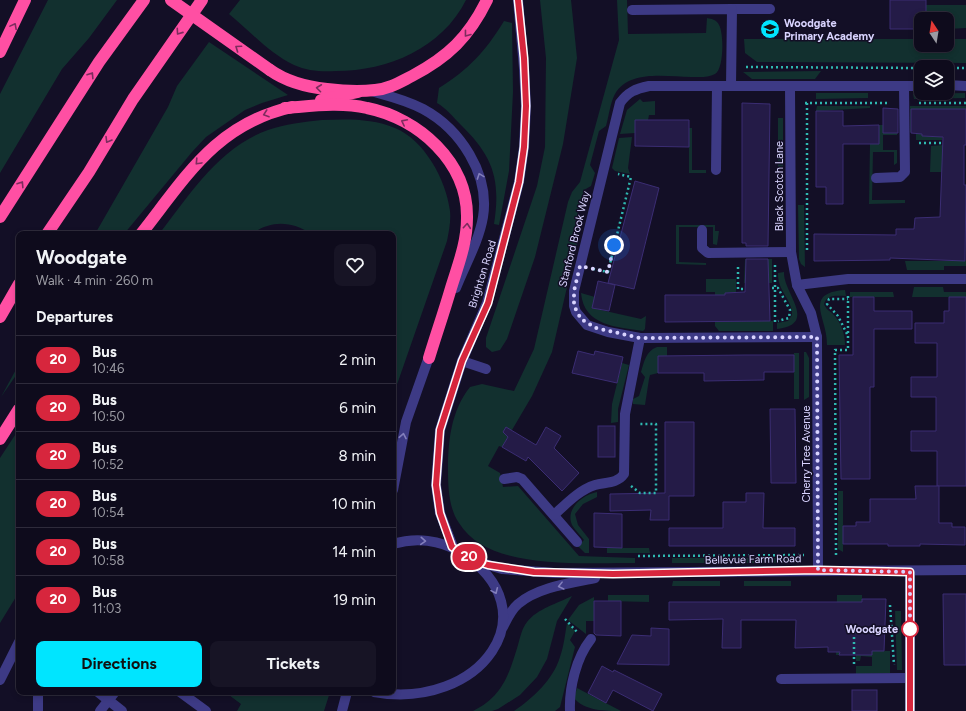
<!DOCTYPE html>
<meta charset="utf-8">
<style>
:root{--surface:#0e0b1c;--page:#171425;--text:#f1f3f6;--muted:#9b9ba3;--line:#2e2b3b;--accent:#00e5ff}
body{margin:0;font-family:Figtree,sans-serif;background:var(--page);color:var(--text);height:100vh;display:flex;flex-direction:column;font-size:15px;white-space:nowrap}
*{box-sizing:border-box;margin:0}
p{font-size:13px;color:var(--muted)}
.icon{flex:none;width:22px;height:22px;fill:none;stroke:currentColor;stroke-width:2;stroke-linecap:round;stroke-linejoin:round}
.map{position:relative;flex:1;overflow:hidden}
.sheet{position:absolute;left:16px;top:231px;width:380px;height:464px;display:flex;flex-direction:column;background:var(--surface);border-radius:8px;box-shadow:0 2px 6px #0003,0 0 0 1px var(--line)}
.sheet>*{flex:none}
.badge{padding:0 8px;border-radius:13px;font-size:14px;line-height:26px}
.needle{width:26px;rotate:348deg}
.controls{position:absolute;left:914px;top:12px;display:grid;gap:8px}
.controls a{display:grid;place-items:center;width:40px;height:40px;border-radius:8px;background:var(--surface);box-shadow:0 2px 6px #0003,0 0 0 1px var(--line);font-size:20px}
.you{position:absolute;width:20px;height:20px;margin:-10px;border:3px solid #fff;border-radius:50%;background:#1a73e8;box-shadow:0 0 0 6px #1a73e833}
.map>.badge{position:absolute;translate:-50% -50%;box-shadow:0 0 0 2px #fff}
h2{padding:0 20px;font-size:15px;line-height:36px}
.round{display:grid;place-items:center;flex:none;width:42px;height:42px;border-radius:8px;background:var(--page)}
.summary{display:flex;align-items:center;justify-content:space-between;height:68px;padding:0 20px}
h1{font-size:19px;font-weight:700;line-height:30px}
.primary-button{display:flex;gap:8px;margin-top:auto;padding:8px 20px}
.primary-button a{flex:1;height:46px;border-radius:8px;background:var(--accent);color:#111;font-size:16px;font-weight:700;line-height:46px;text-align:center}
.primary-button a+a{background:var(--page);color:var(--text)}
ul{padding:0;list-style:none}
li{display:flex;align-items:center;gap:12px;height:48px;padding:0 20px;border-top:1px solid var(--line)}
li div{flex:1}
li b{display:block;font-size:15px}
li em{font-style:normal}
li .badge{min-width:44px;font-weight:700;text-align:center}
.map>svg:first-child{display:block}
.green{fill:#12302f}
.building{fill:#241b47;stroke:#3b2d73}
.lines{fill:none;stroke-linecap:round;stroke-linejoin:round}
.path{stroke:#2fb8b0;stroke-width:2.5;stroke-dasharray:2 3;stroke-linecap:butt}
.minor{stroke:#3d3a85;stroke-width:10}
.highway{stroke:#ff4fa3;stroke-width:12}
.highway-bridge{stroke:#ff4fa3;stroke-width:12}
.oneway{stroke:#7d2c5e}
.oneway2{stroke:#837fbc}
.line-casing{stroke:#fff;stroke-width:9}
.line{stroke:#d7263d;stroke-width:6}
.walk{stroke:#d9d4ff;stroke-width:4;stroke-dasharray:0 7.2}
.stop-dot{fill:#fff;stroke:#d7263d;stroke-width:2}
.labels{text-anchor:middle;stroke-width:3;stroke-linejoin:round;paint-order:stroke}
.poi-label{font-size:11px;font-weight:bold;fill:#d9d4ff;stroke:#130f26;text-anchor:start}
.street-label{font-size:11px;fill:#d9d4ff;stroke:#130f26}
.stop-label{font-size:11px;font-weight:bold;fill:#d9d4ff;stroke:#130f26;text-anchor:end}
</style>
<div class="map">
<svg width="966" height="711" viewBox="0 0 966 711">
<rect width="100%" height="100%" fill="#130f26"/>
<g class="green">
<polygon points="48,0 117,0 89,38 62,69 0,173 0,94"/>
<path d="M240 0H466C442 48 388 71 336 71 322 72 307 71 294 65 270 54 250 31 229 14Z"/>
<polygon points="540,0 571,0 577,58 563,144 535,257 507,339 500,350 492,352 486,347 486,338 537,186 545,147 546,58"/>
<path d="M617 0H734H627L628 34 706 33 707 18C712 19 717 20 719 25 724 33 724 69 715 74 708 78 699 77 691 77 668 77 629 69 615 94 610 103 609 116 606 126L599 131 590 165 595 173 591 186 584 190 575 224 580 231 552 352 532 396 502 447 499 446 488 466 500 473 503 487 518 486 579 556 635 558V563C585 562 489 572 459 523 449 509 448 487 448 470 448 441 451 411 470 387L482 384 514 391 534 349 568 202 572 192 580 182 619 40Z"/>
<polygon points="926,5 966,5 966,28 947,29 947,19 926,19"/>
<path d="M504 21 512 23 513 92 509 171 499 225 494 224C501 179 493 156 460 124 453 117 446 108 437 103L439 88C469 69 485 52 504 21Z"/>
<polygon points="744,39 921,39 921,45 947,45 947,39 966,39 966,63 757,62 745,53"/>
<polygon points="209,42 288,95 262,103 245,110 206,137 192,152 124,234 95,234 168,107 177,86"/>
<polygon points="821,71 815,79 752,79 743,72"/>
<polygon points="868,93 868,98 816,99 816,93"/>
<polygon points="965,93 965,98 914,99 913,94"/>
<polygon points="640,99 643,102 655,101 655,115 649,115 648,120 635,120 635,133 620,134 627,110"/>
<polygon points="817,106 870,106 870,108 816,111"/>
<polygon points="910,106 966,106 966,109 922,109 922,136 942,137 942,140 916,140 916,132 910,132"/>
<polygon points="778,118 783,118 783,174 778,175"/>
<path d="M322 120C346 119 372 118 395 128 424 140 446 179 450 211 451 221 449 231 447 241L393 396V234H311C292 221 271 220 252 234H159C190 195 218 148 268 130 285 124 304 122 322 120Z"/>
<polygon points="879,125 883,125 883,133 897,128 897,135 883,135 883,150 897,150 897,163 894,165 894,152 873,152 872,200 905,200 905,203 869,204 870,144 879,144"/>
<polygon points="689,128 692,128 692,170 706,170 706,173 689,173"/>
<polygon points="632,137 628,168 630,174 615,171 612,168 619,138"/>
<polygon points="944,145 943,167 964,167 964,172 930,172 931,146"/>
<polygon points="798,205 804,205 805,267 801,264 799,259"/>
<polygon points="676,225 715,225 715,231 719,231 717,245 713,244 713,227 679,227 679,262 706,263 706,265 676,264"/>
<polygon points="745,259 772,259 772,283 768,283 768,261 746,261 746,283 744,283"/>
<polygon points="905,261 966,261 966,266 944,266 944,270 907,270"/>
<path d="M784 272C783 293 819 324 777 329V323L788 321 792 315C793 300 777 291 778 273Z"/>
<polygon points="706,279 736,279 736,292 726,293 726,321 773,321 773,331 719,331 715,326 715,292 706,292"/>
<polygon points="914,287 943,287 944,292 966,292 966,297 912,297"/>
<path d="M845 290 846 296C837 296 827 294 824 304 826 309 828 310 832 313 841 322 845 333 845 345H827C828 318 802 293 845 290Z"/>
<polygon points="850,292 893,292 894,297 850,297"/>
<path d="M581 293 595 297 592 308 641 319 646 316 645 329 643 331C617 327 584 326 581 293Z"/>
<path d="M657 347H667V356L658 357V373L650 375 649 379 645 405 633 404V399L639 396 645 377 641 372C644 362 646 351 657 347Z"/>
<polygon points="804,352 806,352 809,358 809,397 804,400"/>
<rect x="794" y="353" width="5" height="46"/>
<polygon points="622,363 629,365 618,409 618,422 611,423 612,404"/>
<polygon points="19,364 19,371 1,397"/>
<polygon points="19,429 19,592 0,623 0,458"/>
<polygon points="838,491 843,491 843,552 838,549"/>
<path d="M597 492V497L583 504 575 514 578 525 589 539V553H585L578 546 584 540C580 535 575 530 572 525 565 508 583 495 597 492Z"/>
<polygon points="607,548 649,548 650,553 607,553"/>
<rect x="672" y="558" width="47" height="5"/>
<rect x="745" y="558" width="47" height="5"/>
<polygon points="673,581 720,581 720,586 672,586"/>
<rect x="744" y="581" width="47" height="5"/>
<polygon points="608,595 649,595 649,602 608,601"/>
<polygon points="837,595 862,595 862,602 840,639 839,655 836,655"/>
<path d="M572 596 557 621 547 659 537 677 520 695 498 709 492 711H473C502 697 509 675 518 645 520 638 522 628 527 622 537 609 558 603 572 596Z"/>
<polygon points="594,597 594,621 586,621 586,634 568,620 579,605"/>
<polygon points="895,611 901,611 902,670 897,670"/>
<path d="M567 623 575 631 570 640 575 647 560 707 555 711H514C533 698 553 680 560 657 564 646 565 634 567 623Z"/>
<polygon points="856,634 863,651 890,651 890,673 856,674 856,666 872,666 872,657 861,656 860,661 856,661"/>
<path d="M577 688 621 711C606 711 584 711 574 698Z"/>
<polygon points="225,692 330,692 324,711 237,711 241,704"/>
</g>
<g class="building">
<polygon points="890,0 926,0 926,19 921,19 921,29 890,29"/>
<polygon points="742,103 770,104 768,246 746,246 746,243 742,243"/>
<polygon points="883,108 898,109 898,133 883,133"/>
<polygon points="911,109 966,109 966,145 964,145 964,185 966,185 965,261 890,258 890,260 814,261 814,234 896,235 896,229 914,229 915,218 940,217 943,137 922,136 922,134 911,133"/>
<polygon points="816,111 843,111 843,126 879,125 879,144 843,144 843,204 826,204 826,187 816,187"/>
<polygon points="635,120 689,120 689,147 635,146"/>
<polygon points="635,181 659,188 634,289 608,283"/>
<polygon points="746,259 768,259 770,321 665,322 665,295 725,295 725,293 745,292"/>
<polygon points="598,281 615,285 609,311 592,308"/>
<polygon points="853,297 874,297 874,311 912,311 912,329 874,329 874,387 870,387 870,479 841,479 839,355 853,355"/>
<polygon points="949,297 966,297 966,486 937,486 937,451 911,451 911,431 936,431 936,397 911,397 911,377 937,377 937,343 915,343 915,323 944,323 944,311 949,311"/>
<polygon points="578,351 594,355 595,351 623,357 617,383 572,373"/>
<polygon points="746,355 794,355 794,372 764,372 764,380 704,381 704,373 658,373 658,356"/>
<polygon points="770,409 795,409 796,483 771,483"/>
<polygon points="665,422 694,422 694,496 669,496 669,520 650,520 651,510 610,511 610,494 665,493"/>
<rect x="598" y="426" width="17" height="31"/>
<polygon points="506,427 536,445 546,427 561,436 554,448 579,473 562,491 528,457 526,461 502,447 508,437 503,432"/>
<polygon points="915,486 939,486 939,523 952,523 952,527 965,527 965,545 920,544 920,546 888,546 888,544 843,544 843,526 856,526 856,522 870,522 870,499 916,499"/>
<polygon points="746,493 764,493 763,528 795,528 795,546 669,546 669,528 723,528 723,502 746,502"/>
<polygon points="594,513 622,514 622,548 594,547"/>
<polygon points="943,594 966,594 966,665 944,665"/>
<polygon points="862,599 886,599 884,651 872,651 872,655 839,655 840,652 828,652 828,647 795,648 796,620 741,620 741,648 722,648 723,619 669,620 669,602 862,602"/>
<polygon points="594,601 621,601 621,636 596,635 594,633"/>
<polygon points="651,628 669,629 669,665 617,664 632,635 651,636"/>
<polygon points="602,666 613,672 614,670 662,694 653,711 613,690 606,703 588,693"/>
<rect x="852" y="690" width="25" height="21"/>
</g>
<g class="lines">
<g class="path">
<polyline points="746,67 921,68"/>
<polyline points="947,68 966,68"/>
<polyline points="805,103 890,103"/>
<polyline points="807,103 807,253"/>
<polyline points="919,103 966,103"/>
<polyline points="919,143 942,143"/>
<polyline points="775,265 775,322"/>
<polyline points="738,267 738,289 744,289"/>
<polyline points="593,269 608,272 631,177 618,174"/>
<polyline points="772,288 778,288 790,310 789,318 778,321"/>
<polyline points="847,334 838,316 827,304 829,299 848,299"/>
<polyline points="631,486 640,493 656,493 656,424 639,424"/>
<polyline points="836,555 835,350 848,350 848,294"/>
<polyline points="638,556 804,555"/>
<polyline points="890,605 894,665"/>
<polyline points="565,619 578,633"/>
<polyline points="854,664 854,630 861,630"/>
</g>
<g class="minor">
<polyline points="732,9 770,9"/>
<polyline points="632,10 732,9 731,86"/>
<polyline points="947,85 966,86"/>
<polyline points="790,86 791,252 797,285"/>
<path d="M371 91C389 96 406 100 423 109 460 129 490 174 483 217 479 241 465 265 456 288"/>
<polyline points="716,170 717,86"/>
<polyline points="876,178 900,177 905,172 904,86"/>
<polyline points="702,230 702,248 708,253 791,252"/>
<path d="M817 337 640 338 608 332 587 325 576 312 574 306V291L620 103C628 92 635 89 649 86H921"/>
<polyline points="462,361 486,369"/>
<polyline points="504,479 517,477 522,479 577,542"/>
<polyline points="393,490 406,422 431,351"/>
<path d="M554 515C566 504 579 490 595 485 605 482 617 484 624 474L625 414 640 338"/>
<polyline points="453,547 440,513 436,485 440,430 462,361 487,303 519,182 524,147 526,106 524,68 518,0"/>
<polyline points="472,560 502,569 555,573 966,570"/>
<polyline points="818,570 817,337 811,313 797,285 848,279 966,279"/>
<path d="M503 627C507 619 511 610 518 604 538 587 571 583 595 578"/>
<polyline points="781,679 910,678"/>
<polyline points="0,680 19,642"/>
<polyline points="98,692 122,711"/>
<polyline points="180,692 206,711"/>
<path d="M374 692C480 711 554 611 460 552 440 540 416 537 393 544"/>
<polyline points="38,711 38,692"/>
<polyline points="100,711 115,692"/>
<polyline points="342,711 347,692"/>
<path d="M570 711C569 688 576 658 591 639"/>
<polyline points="910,711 910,572"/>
</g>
<g class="highway">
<polyline points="0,52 25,0"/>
<path d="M270 70C287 82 307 87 327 89 343 91 359 92 375 90 389 89 400 82 412 76 448 57 469 37 487 0"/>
<polyline points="321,100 358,92"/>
<path d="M285 108C312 106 340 102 367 108 418 118 468 162 467 218 467 243 458 265 451 288 444 312 436 335 429 358"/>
<polyline points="0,217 99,62 144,0"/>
<polyline points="47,234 89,172 133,99 202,0"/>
<path d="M141 234C186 177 216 124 292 107"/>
<polyline points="0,317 19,284"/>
<polyline points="0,439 19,409"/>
</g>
<polyline class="highway-bridge" points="171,0 270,70"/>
</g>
<defs><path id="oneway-chevron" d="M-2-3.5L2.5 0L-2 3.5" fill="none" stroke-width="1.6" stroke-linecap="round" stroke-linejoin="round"/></defs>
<g class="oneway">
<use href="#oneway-chevron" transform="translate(14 26) rotate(-62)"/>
<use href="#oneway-chevron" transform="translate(179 32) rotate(125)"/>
<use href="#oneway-chevron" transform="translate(467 34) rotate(128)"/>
<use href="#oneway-chevron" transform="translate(238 48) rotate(-145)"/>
<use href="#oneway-chevron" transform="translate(91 75) rotate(-57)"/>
<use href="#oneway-chevron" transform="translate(319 88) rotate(-173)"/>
<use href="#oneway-chevron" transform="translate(266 114) rotate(161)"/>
<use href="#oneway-chevron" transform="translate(404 122) rotate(-153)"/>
<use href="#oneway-chevron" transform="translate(108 140) rotate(121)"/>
<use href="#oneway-chevron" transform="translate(198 162) rotate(133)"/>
<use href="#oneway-chevron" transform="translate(21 184) rotate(-57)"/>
<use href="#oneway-chevron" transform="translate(467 226) rotate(-85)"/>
</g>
<g class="oneway2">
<use href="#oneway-chevron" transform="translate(480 176) rotate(-110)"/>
<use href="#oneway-chevron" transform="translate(403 436) rotate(-79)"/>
<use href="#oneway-chevron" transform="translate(423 541) rotate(4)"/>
<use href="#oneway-chevron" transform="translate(561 586) rotate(166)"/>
<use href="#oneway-chevron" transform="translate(495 591) rotate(66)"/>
</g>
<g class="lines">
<defs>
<polyline id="line" points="518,0 524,58 526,106 524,147 519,182 488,303 462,361 440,430 436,485 440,513 452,547 472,560 488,565 534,572 613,574 818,570 910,572 910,711"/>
</defs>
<use href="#line" class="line-casing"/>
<use href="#line" class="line"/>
<polyline class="walk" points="614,245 608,272 580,266 574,291 574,306 581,319 596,328 640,338 817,337 818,570 910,572 910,634 910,629"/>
</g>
<defs>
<symbol id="school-disc" viewBox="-11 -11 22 22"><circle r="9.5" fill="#00e5ff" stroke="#130f26"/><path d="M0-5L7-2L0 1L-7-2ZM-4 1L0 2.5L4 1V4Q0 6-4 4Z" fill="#111"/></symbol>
</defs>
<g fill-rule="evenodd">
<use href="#school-disc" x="759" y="18" width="22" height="22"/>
</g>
<circle class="stop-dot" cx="910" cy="629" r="8"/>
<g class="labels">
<g class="poi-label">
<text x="784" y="27">Woodgate<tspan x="784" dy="13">Primary Academy</tspan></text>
</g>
<g class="street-label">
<text transform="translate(779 186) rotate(-90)" y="4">Black Scotch Lane</text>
<text transform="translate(574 239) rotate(-76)" y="4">Stanford Brook Way</text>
<text transform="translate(482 274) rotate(-73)" y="4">Brighton Road</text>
<text transform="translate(806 454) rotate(-90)" y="4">Cherry Tree Avenue</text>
<text transform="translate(753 559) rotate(-1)" y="4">Bellevue Farm Road</text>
</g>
<g class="stop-label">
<text x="898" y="633">Woodgate</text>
</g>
</g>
</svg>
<div class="controls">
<a><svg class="needle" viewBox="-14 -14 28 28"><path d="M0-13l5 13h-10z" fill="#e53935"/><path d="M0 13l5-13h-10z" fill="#9b9ba3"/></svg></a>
<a><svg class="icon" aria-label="layers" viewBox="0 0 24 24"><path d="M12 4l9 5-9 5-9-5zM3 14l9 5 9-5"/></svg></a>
</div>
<div class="you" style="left:614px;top:245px"></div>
<b class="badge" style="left:469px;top:557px;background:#d7263d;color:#fff">20</b>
<section class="sheet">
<div class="summary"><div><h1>Woodgate</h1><p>Walk · 4 min · 260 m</p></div><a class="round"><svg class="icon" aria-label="heart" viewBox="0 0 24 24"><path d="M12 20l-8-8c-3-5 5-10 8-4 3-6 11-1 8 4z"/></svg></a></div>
<h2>Departures</h2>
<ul>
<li><span class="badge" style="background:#d7263d;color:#fff">20</span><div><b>Bus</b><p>10:46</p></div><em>2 min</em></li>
<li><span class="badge" style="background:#d7263d;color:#fff">20</span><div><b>Bus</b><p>10:50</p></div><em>6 min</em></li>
<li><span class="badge" style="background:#d7263d;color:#fff">20</span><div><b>Bus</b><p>10:52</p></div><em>8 min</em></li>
<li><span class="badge" style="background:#d7263d;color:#fff">20</span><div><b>Bus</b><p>10:54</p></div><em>10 min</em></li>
<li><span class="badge" style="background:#d7263d;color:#fff">20</span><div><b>Bus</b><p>10:58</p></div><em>14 min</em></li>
<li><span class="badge" style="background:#d7263d;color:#fff">20</span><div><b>Bus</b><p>11:03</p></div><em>19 min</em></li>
</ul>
<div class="primary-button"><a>Directions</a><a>Tickets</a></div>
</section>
</div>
